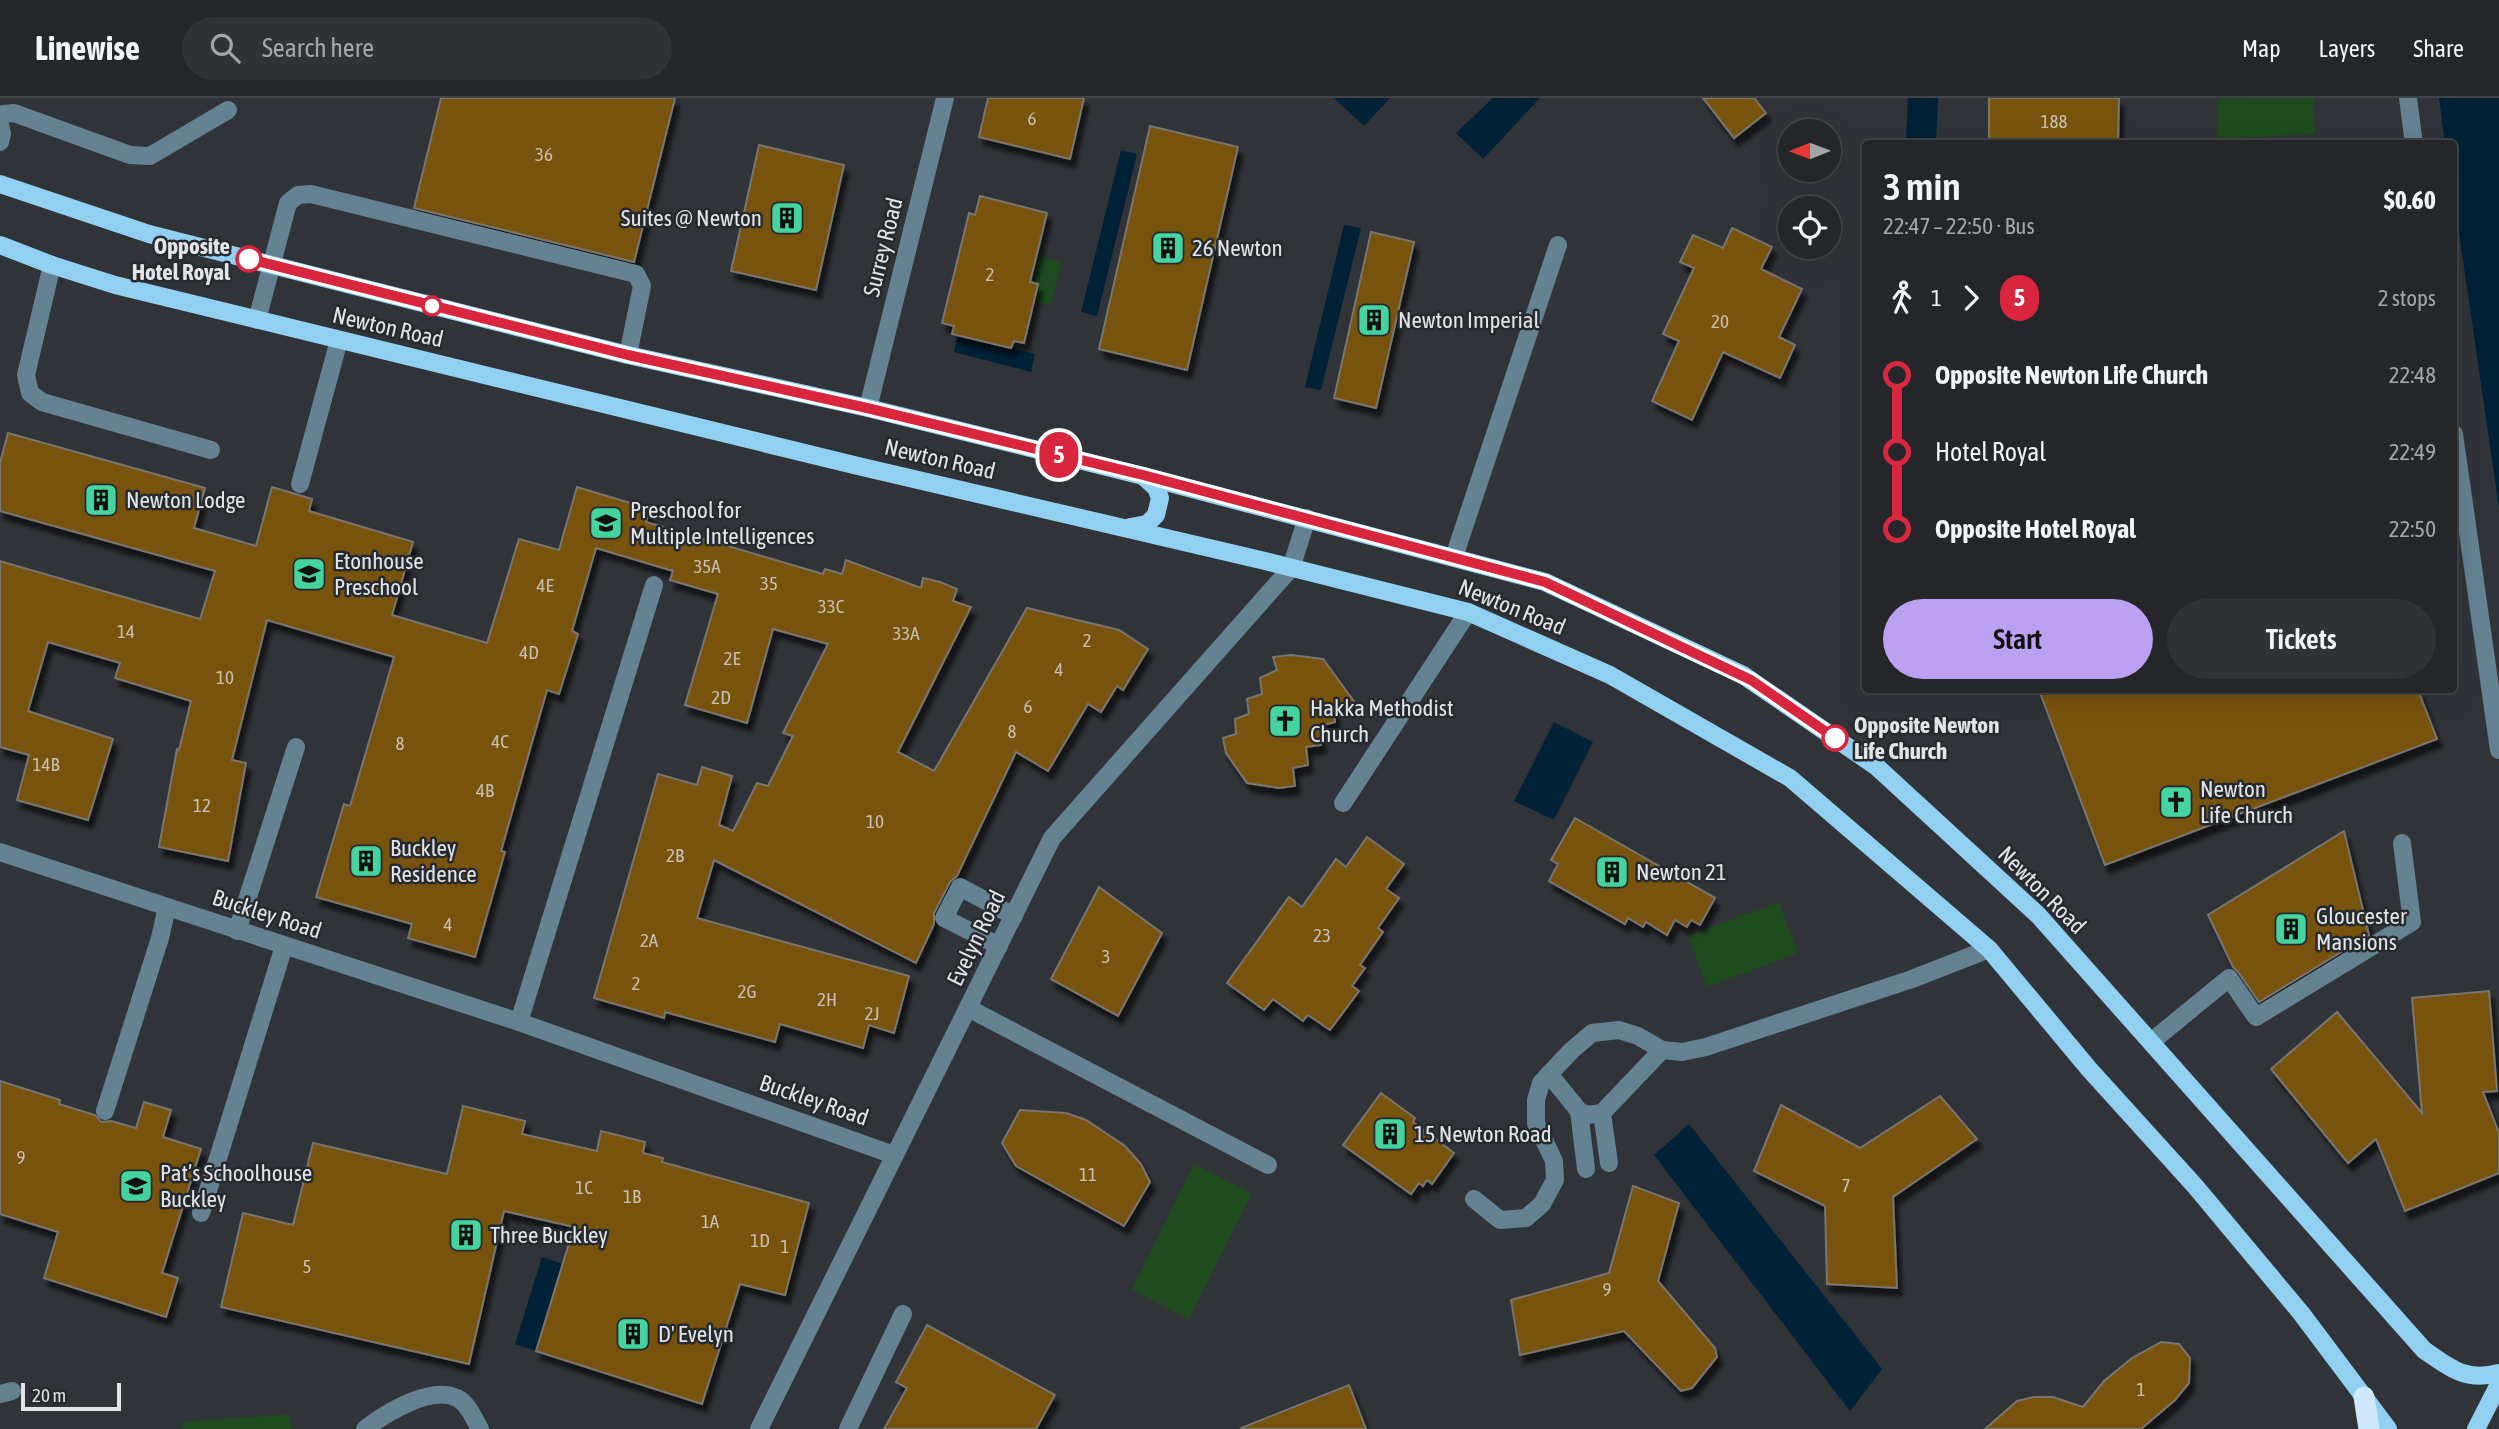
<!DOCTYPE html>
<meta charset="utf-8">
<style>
:root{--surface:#24262a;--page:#303236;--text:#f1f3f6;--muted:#a3a5a8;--line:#414347;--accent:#bca0f2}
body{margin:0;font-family:"Asap Condensed",sans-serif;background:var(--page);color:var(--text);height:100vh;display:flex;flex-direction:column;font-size:26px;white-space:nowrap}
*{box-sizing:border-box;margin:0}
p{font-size:23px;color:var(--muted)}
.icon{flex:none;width:38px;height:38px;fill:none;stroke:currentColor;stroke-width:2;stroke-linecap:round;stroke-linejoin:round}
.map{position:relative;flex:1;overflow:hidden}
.panel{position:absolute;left:1862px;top:42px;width:595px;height:553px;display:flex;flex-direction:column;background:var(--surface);border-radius:7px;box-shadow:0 7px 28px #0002,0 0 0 2px var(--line)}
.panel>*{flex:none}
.badge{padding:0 14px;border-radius:23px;font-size:24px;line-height:46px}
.needle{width:46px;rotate:269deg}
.buttons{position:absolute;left:1778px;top:21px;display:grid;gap:14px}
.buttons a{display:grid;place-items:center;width:63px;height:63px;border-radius:50%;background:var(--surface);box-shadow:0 7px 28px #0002,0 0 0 2px var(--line);font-size:35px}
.scale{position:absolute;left:21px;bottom:18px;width:100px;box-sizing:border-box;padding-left:7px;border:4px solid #e2e4e7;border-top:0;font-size:19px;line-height:24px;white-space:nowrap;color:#e2e4e7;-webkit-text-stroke:5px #26292e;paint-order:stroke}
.map>.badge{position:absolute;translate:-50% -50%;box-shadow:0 0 0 4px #fff}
.legs{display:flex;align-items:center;gap:10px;height:77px;padding:0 21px;font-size:23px}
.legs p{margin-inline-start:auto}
.head{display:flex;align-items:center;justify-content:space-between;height:119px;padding:0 21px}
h1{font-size:38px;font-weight:600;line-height:52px}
.button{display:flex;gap:14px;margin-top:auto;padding:14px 21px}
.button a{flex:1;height:80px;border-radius:42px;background:var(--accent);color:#111;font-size:28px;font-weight:600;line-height:80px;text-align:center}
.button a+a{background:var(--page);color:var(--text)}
ul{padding:0 21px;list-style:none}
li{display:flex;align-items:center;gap:24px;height:77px;font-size:26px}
li i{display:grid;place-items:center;width:10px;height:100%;margin:0 9px;background:currentColor}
li i::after{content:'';width:18px;height:18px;margin:-9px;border:5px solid;border-radius:50%;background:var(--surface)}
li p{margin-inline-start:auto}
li:first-child i{background:linear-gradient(#0000 50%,currentColor 0)}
li:last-child i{background:linear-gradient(currentColor 50%,#0000 0)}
header{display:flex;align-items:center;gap:42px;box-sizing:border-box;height:98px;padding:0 35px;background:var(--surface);border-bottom:2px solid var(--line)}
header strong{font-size:33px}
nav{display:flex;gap:38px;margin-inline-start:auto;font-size:24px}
.search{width:490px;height:63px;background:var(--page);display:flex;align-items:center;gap:18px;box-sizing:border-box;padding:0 24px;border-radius:38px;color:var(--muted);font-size:26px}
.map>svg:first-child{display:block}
.green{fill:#1d4b1d}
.water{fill:#002136}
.building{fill:#78520f;stroke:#79756f;stroke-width:2;filter:url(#shadow)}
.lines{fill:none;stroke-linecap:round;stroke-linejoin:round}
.minor{stroke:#648292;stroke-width:18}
.major{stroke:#92d0f1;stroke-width:18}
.highway{stroke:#cde9f9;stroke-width:21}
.line-1-casing{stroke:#fff;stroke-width:16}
.line-1{stroke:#d7263d;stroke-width:10}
.stop-1-dot{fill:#fff;stroke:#d7263d;stroke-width:3.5}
.labels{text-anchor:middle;stroke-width:5;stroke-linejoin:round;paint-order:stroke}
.number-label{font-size:19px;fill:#c8c0b1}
.poi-label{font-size:23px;fill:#e2e4e7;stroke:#26292e;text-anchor:start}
.stop-label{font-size:23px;font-weight:bold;fill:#e2e4e7;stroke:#26292e;text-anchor:end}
.street-label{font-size:23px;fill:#e2e4e7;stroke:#26292e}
</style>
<header>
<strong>Linewise</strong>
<div class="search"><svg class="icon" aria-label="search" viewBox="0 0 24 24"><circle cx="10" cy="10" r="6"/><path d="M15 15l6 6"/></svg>Search here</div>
<nav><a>Map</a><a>Layers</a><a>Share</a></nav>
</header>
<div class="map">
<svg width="2499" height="1331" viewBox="0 0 2499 1331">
<defs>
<filter id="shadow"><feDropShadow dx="4.5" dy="8" stdDeviation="2" flood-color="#0009"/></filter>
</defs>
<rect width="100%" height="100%" fill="#303338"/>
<g class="green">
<polygon points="2249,0 2313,0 2315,36 2218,41 2217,1"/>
<polygon points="1039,158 1061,164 1051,207 1028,201"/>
<polygon points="1779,804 1798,855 1707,889 1688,838"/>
<polygon points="1194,1066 1252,1095 1189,1221 1132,1192"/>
<polygon points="290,1316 291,1331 183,1331 182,1324"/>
</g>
<g class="water">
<polygon points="1334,0 1390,0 1364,28"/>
<polygon points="1493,0 1540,0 1483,61 1456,35"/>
<polygon points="1908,0 1938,0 1936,44 1906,40"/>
<polygon points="2439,0 2499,0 2499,410 2454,100 2454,46 2445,45"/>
<polygon points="1121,52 1137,56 1097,218 1081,214"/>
<polygon points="1344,127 1361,130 1321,292 1305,289"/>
<polygon points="958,237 1035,256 1031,274 954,254"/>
<polygon points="1554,624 1593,644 1554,722 1514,703"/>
<polygon points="1689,1026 1882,1271 1850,1313 1654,1057"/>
<polygon points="542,1159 563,1166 536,1253 515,1246"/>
</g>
<g class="building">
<polygon points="441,0 675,0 634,164 414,110"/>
<polygon points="988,0 1084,0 1070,61 979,39"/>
<polygon points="1703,0 1754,0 1766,15 1734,40"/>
<polygon points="1989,0 2119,0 2118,46 1989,46"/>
<polygon points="1150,28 1238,49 1187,272 1099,251"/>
<polygon points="759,47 844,67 816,192 731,173"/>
<polygon points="980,98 1047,115 1030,184 1038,186 1024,245 1014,243 1011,250 952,236 954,228 942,225 969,115 975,117"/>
<polygon points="1732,130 1772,149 1761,171 1802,191 1779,239 1795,247 1780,280 1723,254 1692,322 1652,303 1679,243 1663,236 1694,170 1680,164 1693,137 1723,150"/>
<polygon points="1371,134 1414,144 1376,310 1334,300"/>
<polygon points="8,335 205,390 194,430 256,448 272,389 312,401 309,413 413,444 392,517 487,545 519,441 559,452 577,389 650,411 646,424 823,476 825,471 842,476 846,462 921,490 923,480 940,484 957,491 953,503 971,509 898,654 934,673 1027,510 1119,532 1148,551 1123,592 1117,588 1101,614 1088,606 1048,673 1016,654 957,778 950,784 934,815 934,826 916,865 714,762 697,820 909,878 894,935 869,927 863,950 780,926 775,944 665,914 664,920 594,900 658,676 697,687 702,669 732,678 719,727 733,733 757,685 768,688 793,638 783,635 828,546 773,531 747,625 685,607 718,496 670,482 673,473 596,450 572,533 578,536 559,596 547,592 501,753 505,754 475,859 408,840 412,826 316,799 344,706 350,708 394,559 267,522 232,662 246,665 228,763 159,749 177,651 179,652 191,603 115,580 120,565 48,544 28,613 113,641 88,722 17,702 29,657 0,649 0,463 200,521 215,473 0,413 0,365"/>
<polygon points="1291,557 1323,561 1356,606 1334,607 1335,624 1320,628 1321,647 1306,649 1308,667 1293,670 1295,688 1279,690 1247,685 1226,655 1223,640 1236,636 1235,621 1249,616 1247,601 1262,596 1260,580 1277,572 1273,559"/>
<polygon points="2039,592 2418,592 2437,641 2105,767"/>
<polygon points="1575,720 1715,800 1700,827 1691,822 1687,829 1675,822 1667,837 1646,824 1643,829 1628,820 1625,826 1549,783 1558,766 1551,762"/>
<polygon points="2344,733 2369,837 2259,904 2238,874 2233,869 2208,817"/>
<polygon points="1367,739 1404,766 1386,791 1399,800 1378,830 1383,834 1360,867 1365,870 1352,888 1359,893 1330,932 1308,917 1303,923 1273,901 1264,912 1227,885 1289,799 1302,809 1336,761 1346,769"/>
<polygon points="1099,789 1162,835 1118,918 1051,881"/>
<polygon points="2489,893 2497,993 2483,994 2499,1035 2499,1075 2405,1113 2376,1041 2348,1065 2271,971 2337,914 2422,1015 2412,900"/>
<polygon points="0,983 60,1002 59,1006 95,1017 101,1024 111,1023 136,1030 144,1004 171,1012 163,1039 201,1051 162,1175 178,1180 166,1219 44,1180 58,1134 0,1116"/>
<polygon points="1381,995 1415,1020 1413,1024 1454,1055 1432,1086 1427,1082 1423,1088 1419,1085 1411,1096 1343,1047"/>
<polygon points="1940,998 1977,1041 1893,1099 1897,1190 1827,1186 1825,1108 1754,1073 1781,1007 1860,1050"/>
<polygon points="463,1008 525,1023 522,1036 597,1053 601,1033 645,1044 643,1055 663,1060 662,1064 809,1105 785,1197 740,1186 702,1306 536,1253 574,1129 504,1113 469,1266 221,1209 243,1115 293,1127 313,1045 447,1076"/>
<polygon points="1020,1012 1066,1015 1086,1022 1125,1048 1141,1066 1150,1084 1124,1128 1016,1068 1002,1045"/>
<polygon points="1633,1088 1679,1105 1658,1183 1715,1250 1717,1259 1692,1290 1681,1293 1624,1233 1520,1257 1511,1202 1609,1175"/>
<polygon points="927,1227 1055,1297 1036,1331 884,1331 907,1290 896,1284"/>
<polygon points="2161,1244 2179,1246 2190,1260 2189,1285 2175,1302 2141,1331 1985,1331 2017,1303 2034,1299 2053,1299 2083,1309 2104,1283 2132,1260"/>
<polygon points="1349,1287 1366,1331 1242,1331 1241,1330"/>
</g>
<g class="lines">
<g class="minor">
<polyline points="2408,0 2414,46"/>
<polyline points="0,20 4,16 14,15 130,57 150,58 228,12"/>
<polyline points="0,27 2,36 0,44"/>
<polyline points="52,167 26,277 30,295 42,304 211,352"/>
<polyline points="257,222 288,105 298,97 311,96 636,176 642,188 628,257"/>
<polyline points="868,310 945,0"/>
<polyline points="2454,336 2499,652"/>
<polyline points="300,386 339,242"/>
<polyline points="1454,459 1558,147"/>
<polyline points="1343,705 1468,514"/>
<polyline points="0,754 519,924 894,1057"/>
<polyline points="237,833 296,649"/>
<polyline points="999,848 944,820 960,789 1014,818"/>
<polyline points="968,910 1268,1067"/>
<polyline points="519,924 654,487"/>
<polyline points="2151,944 2229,880 2256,919 2412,824 2402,745"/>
<polyline points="1549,976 1579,1013 1587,1017 1602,1015 1662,952"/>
<polyline points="105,1013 160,840 167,809"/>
<polyline points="1579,1013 1586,1071"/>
<polyline points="1602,1015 1609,1065"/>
<polyline points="1474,1101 1500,1122 1526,1120 1542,1106 1555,1082 1554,1063 1536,1025 1536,1002 1541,985 1571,953 1592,935 1619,932 1638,938 1662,952 1682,954 1706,949 1912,881 1989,851"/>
<polyline points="201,1115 284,848"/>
<polyline points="0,1296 12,1293"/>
<path d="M365 1331C386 1315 431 1287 457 1300 468 1305 474 1321 480 1331"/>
<polyline points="759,1331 1052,740 1291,470 1307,420"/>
<polyline points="848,1331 903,1216"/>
</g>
<g class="major">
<path d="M0 86 149 136 628 257 868 310 1143 378 1545 484 1743 577 1877 669 2038 817 2424 1252C2450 1270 2465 1284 2499 1275"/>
<polyline points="0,147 52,167 115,187 858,368 1265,463 1468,514 1610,577 1790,680 1989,851 2089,971 2195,1088 2301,1215 2388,1331"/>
<polyline points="1130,429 1147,426 1156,417 1160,400 1156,390 1143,378"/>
<polyline points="2476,1331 2499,1286"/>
</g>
<polyline class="highway" points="2364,1299 2369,1331"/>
</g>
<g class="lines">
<defs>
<polyline id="line-1" points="249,161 628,257 867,310 1143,377 1545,484 1751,582 1835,640"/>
</defs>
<use href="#line-1" class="line-1-casing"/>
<use href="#line-1" class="line-1"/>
</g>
<defs>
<symbol id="building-square" viewBox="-11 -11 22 22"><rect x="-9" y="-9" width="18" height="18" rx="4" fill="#45d49f" stroke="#26292e"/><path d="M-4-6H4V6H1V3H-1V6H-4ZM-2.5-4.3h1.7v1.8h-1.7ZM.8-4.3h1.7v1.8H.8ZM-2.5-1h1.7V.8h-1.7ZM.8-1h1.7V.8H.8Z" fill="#111"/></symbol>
<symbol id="school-square" viewBox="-11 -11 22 22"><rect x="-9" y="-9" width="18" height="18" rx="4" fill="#45d49f" stroke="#26292e"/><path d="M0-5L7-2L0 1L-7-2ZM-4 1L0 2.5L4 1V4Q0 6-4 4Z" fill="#111"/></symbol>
<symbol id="church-square" viewBox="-11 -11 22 22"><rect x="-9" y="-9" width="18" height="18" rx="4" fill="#45d49f" stroke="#26292e"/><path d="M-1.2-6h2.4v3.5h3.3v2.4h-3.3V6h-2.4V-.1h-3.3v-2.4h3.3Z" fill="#111"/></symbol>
</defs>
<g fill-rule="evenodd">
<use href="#building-square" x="768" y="101" width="38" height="38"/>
<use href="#building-square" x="1149" y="131" width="38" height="38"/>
<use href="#building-square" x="1355" y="203" width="38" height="38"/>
<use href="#building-square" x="82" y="383" width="38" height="38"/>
<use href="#school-square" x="587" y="406" width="38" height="38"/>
<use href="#school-square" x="290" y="457" width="38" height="38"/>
<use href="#church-square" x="1266" y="604" width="38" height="38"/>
<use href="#church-square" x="2157" y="685" width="38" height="38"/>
<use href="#building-square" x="347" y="744" width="38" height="38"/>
<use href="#building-square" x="1593" y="755" width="38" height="38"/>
<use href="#building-square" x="2272" y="812" width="38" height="38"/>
<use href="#building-square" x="1371" y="1017" width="38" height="38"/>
<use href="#school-square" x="117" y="1069" width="38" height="38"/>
<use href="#building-square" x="447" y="1118" width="38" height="38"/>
<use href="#building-square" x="614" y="1217" width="38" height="38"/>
</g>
<g class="stop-1-dot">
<circle cx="249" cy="161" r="12"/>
<circle cx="432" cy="208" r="9"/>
<circle cx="1835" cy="640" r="12"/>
</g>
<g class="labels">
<g class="number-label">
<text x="1032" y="27">6</text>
<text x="2054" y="30">188</text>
<text x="544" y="63">36</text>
<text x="990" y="183">2</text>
<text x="1720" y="230">20</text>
<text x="707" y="475">35A</text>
<text x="769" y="492">35</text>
<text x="545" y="494">4E</text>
<text x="831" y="515">33C</text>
<text x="126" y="540">14</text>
<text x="906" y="542">33A</text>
<text x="1087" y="549">2</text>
<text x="529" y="561">4D</text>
<text x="732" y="567">2E</text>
<text x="1059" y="578">4</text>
<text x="225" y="586">10</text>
<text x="721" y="606">2D</text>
<text x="1028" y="615">6</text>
<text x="1012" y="640">8</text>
<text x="500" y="650">4C</text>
<text x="400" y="652">8</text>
<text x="46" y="673">14B</text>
<text x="485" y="699">4B</text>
<text x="202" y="714">12</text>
<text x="875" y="730">10</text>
<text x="675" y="764">2B</text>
<text x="448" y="833">4</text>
<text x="1322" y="844">23</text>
<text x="649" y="849">2A</text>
<text x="1106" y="865">3</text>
<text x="636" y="892">2</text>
<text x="747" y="900">2G</text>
<text x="827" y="908">2H</text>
<text x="872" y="922">2J</text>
<text x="21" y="1066">9</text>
<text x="1088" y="1083">11</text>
<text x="1846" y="1094">7</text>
<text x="584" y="1096">1C</text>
<text x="632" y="1105">1B</text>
<text x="710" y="1130">1A</text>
<text x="760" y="1149">1D</text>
<text x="785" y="1155">1</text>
<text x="307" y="1175">5</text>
<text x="1607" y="1198">9</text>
<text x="2141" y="1298">1</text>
</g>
<g class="poi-label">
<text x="762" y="128" text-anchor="end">Suites @ Newton</text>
<text x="1192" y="158">26 Newton</text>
<text x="1398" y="230">Newton Imperial</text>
<text x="126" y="410">Newton Lodge</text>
<text x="630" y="420">Preschool for<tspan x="630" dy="26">Multiple Intelligences</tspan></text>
<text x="334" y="471">Etonhouse<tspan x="334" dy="26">Preschool</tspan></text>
<text x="1310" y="618">Hakka Methodist<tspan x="1310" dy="26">Church</tspan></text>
<text x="2200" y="699">Newton<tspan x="2200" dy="26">Life Church</tspan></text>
<text x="390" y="758">Buckley<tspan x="390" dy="26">Residence</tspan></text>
<text x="1636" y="782">Newton 21</text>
<text x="2316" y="826">Gloucester<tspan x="2316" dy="26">Mansions</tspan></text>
<text x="1414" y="1044">15 Newton Road</text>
<text x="160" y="1083">Pat’s Schoolhouse<tspan x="160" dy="26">Buckley</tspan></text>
<text x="490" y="1145">Three Buckley</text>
<text x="658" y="1244">D' Evelyn</text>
</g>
<g class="stop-label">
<text x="230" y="156">Opposite<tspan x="230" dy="26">Hotel Royal</tspan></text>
<text x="1854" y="635" text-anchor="start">Opposite Newton<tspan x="1854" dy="26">Life Church</tspan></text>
</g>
<g class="street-label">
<text transform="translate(883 149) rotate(-76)" y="8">Surrey Road</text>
<text transform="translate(388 229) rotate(13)" y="8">Newton Road</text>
<text transform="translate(940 361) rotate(13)" y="8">Newton Road</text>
<text transform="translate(1512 509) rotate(22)" y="8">Newton Road</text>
<text transform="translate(2042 792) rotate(45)" y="8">Newton Road</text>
<text transform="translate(267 816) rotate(18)" y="8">Buckley Road</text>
<text transform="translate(976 840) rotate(-64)" y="8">Evelyn Road</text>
<text transform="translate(814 1002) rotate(19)" y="8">Buckley Road</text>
</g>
</g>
</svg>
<div class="buttons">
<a><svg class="needle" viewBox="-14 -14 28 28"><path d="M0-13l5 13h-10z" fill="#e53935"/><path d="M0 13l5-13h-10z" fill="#a3a5a8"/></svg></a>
<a><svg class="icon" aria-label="locate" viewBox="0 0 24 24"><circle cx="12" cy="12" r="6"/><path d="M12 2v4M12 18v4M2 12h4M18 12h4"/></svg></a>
</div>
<div class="scale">20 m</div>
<b class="badge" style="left:1059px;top:357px;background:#d7263d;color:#fff">5</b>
<section class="panel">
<div class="head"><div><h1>3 min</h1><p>22:47 – 22:50 · Bus</p></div><b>$0.60</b></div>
<div class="legs"><svg class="icon" aria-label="walk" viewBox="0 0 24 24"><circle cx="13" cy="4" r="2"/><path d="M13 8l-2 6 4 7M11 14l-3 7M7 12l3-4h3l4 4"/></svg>1<svg class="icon" aria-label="forward" viewBox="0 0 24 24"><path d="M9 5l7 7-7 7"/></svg><b class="badge" style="background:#d7263d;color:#fff">5</b><p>2 stops</p></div>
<ul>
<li><i style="color:#d7263d"></i><b>Opposite Newton Life Church</b><p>22:48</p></li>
<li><i style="color:#d7263d"></i><span>Hotel Royal</span><p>22:49</p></li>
<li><i style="color:#d7263d"></i><b>Opposite Hotel Royal</b><p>22:50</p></li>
</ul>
<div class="button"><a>Start</a><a>Tickets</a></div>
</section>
</div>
